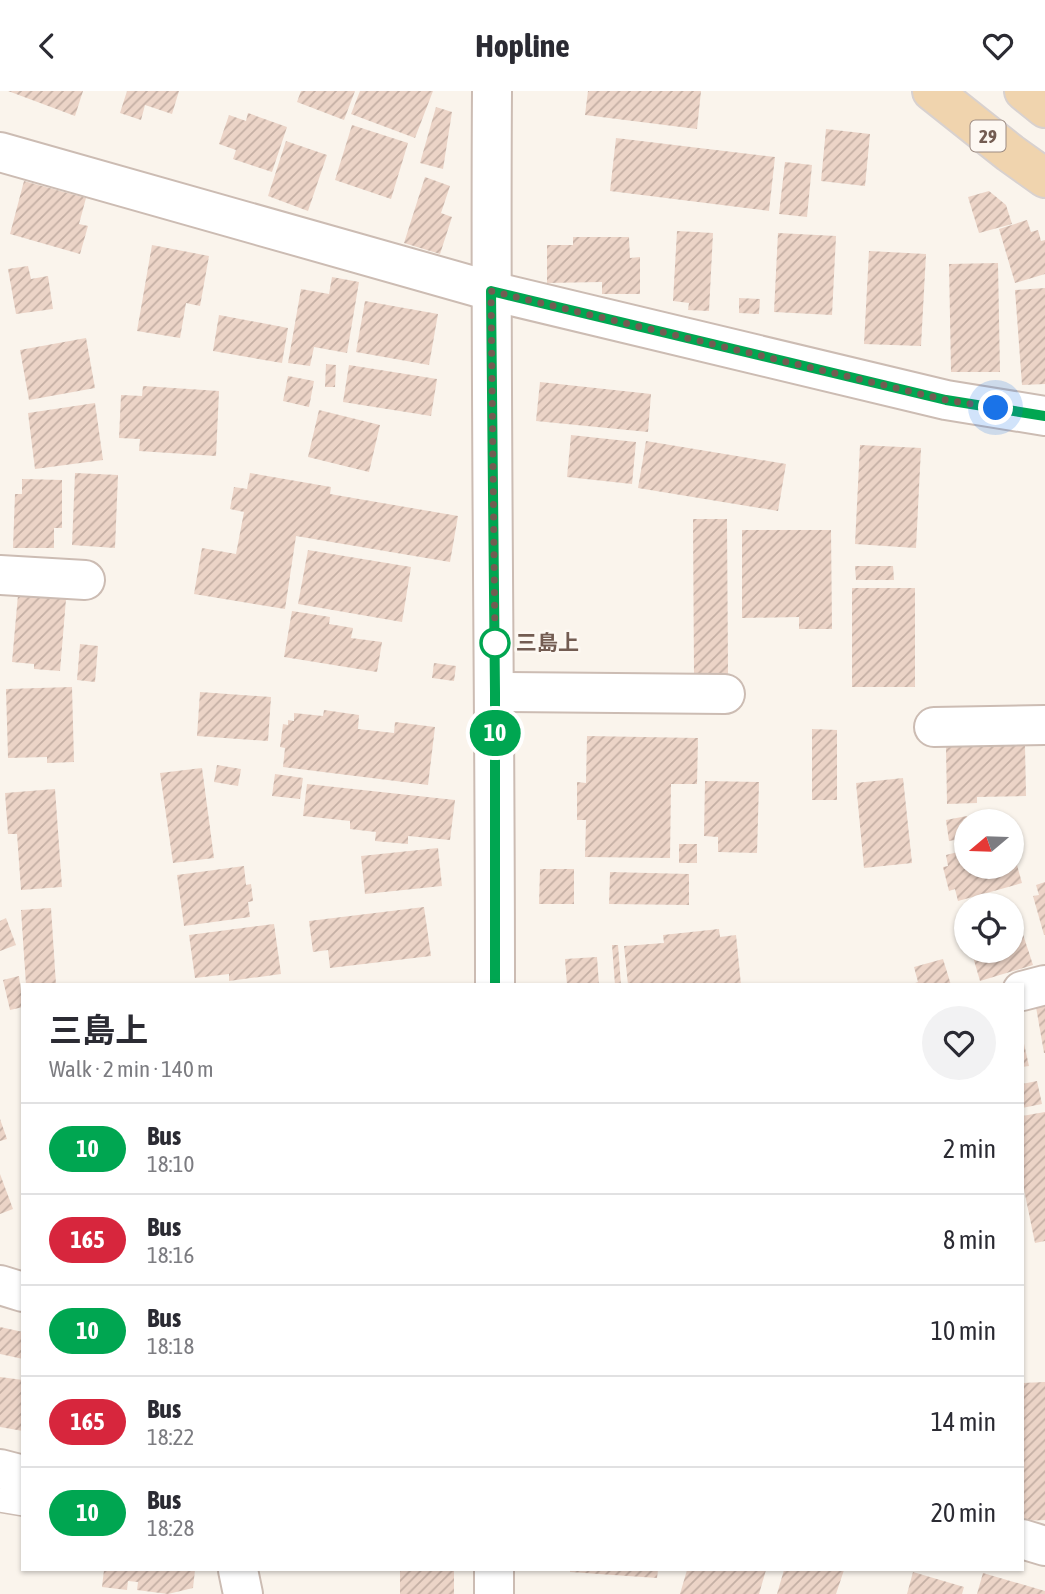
<!DOCTYPE html>
<meta charset="utf-8">
<style>
:root{--surface:#fff;--page:#f2f2f3;--text:#2b2b33;--muted:#7c7c81;--line:#e1e1e2}
body{margin:0;font-family:"Asap Condensed","Noto Sans JP",sans-serif;background:var(--page);color:var(--text);height:100vh;display:flex;flex-direction:column;font-size:26px;white-space:nowrap}
*{box-sizing:border-box;margin:0}
p{font-size:23px;color:var(--muted)}
.icon{flex:none;width:38px;height:38px;fill:none;stroke:currentColor;stroke-width:2;stroke-linecap:round;stroke-linejoin:round}
.map{position:relative;flex:1;overflow:hidden}
.details{position:absolute;left:21px;top:892px;width:1003px;height:588px;display:flex;flex-direction:column;background:var(--surface);border-radius:0px;box-shadow:0 2px 5px #0004}
.details>*{flex:none}
.badge{padding:0 14px;border-radius:23px;font-size:24px;line-height:46px}
.needle{width:46px;rotate:251deg}
.controls{position:absolute;left:954px;top:718px;display:grid;gap:14px}
.controls a{display:grid;place-items:center;width:70px;height:70px;border-radius:50%;background:var(--surface);box-shadow:0 2px 5px #0004;font-size:35px}
.you{position:absolute;width:35px;height:35px;margin:-18px;border:5px solid #fff;border-radius:50%;background:#1a73e8;box-shadow:0 0 0 10px #1a73e833}
.map>.badge{position:absolute;translate:-50% -50%;box-shadow:0 0 0 4px #fff}
.round{display:grid;place-items:center;flex:none;width:74px;height:74px;border-radius:37px;background:var(--page)}
.overview{display:flex;align-items:center;justify-content:space-between;height:119px;padding:0 28px}
h1{font-size:33px;font-weight:700;line-height:52px}
ul{padding:0;list-style:none}
li{display:flex;align-items:center;gap:21px;height:91px;padding:0 28px;border-top:2px solid var(--line)}
li div{flex:1}
li b{display:block;font-size:26px}
li em{font-style:normal}
li .badge{min-width:77px;font-weight:700;text-align:center}
header{display:flex;justify-content:space-between;align-items:center;height:91px;padding:0 28px;background:var(--surface);font-size:32px;font-weight:700}
.map>svg:first-child{display:block}
.building{fill:url(#building-hatch)}
.lines{fill:none;stroke-linecap:round;stroke-linejoin:round}
.service-casing{stroke:#ccbcb3;stroke-width:26}
.minor-casing{stroke:#ccbcb3;stroke-width:42}
.tertiary-casing{stroke:#ccbcb3;stroke-width:42}
.primary-casing{stroke:#d8d1cf;stroke-width:42}
.service{stroke:#fff;stroke-width:23}
.minor{stroke:#fff;stroke-width:38}
.tertiary{stroke:#fff;stroke-width:38}
.primary{stroke:#f0d4ae;stroke-width:38}
.line-casing{stroke:#fff;stroke-width:16}
.line{stroke:#00a651;stroke-width:10}
.walk{stroke:#735c52;stroke-width:7;stroke-dasharray:0 12.6}
.stop-dot{fill:#fff;stroke:#00a651;stroke-width:3.5}
.labels{text-anchor:middle;stroke-width:5;stroke-linejoin:round;paint-order:stroke}
.shield{fill:#fdf8f2;stroke:#9c8b82;stroke-width:2}
.shield-label{font-size:19px;font-weight:bold;fill:#735c52}
.stop-label{font-size:21px;font-weight:bold;fill:#735c52;stroke:#fdf8f2;text-anchor:start}
</style>
<header><svg class="icon" aria-label="back" viewBox="0 0 24 24"><path d="M15 5l-7 7 7 7"/></svg>Hopline<svg class="icon" aria-label="heart" viewBox="0 0 24 24"><path d="M12 20l-8-8c-3-5 5-10 8-4 3-6 11-1 8 4z"/></svg></header>
<div class="map">
<svg width="1045" height="1503" viewBox="0 0 1045 1503">
<defs>
<pattern id="building-hatch" width="6" height="6" patternUnits="userSpaceOnUse" patternTransform="scale(1.75)"><rect width="6" height="6" fill="#ecd4c7"/><path d="M-1 1l2-2M0 6l6-6M5 7l2-2" fill="none" stroke="#c4afa4"/></pattern>
</defs>
<rect width="100%" height="100%" fill="#faf4ec"/>
<g class="building">
<polygon points="8,0 83,0 75,25"/>
<polygon points="127,0 179,0 172,23 145,14 141,29 120,22"/>
<polygon points="301,0 355,0 344,29 297,11"/>
<polygon points="360,0 433,0 415,47 351,23"/>
<polygon points="588,0 701,0 697,38 585,24"/>
<polygon points="436,16 452,21 443,78 420,72"/>
<polygon points="248,22 287,36 272,81 233,68 236,59 219,53 229,24 246,30"/>
<polygon points="352,34 408,52 391,108 335,89"/>
<polygon points="826,38 870,43 865,95 821,90"/>
<polygon points="616,47 775,66 769,120 610,100"/>
<polygon points="286,50 327,64 308,120 268,105"/>
<polygon points="785,71 812,74 807,126 779,123"/>
<polygon points="425,86 450,95 441,122 452,126 440,163 404,152"/>
<polygon points="24,90 86,107 79,133 88,135 80,163 10,143"/>
<polygon points="989,100 1006,114 1012,133 979,142 968,106"/>
<polygon points="1027,129 1031,141 1038,139 1041,150 1045,149 1045,183 1015,192 999,138"/>
<polygon points="677,140 713,142 709,220 688,219 689,212 673,210"/>
<polygon points="778,142 836,145 832,224 774,221"/>
<polygon points="573,146 629,146 630,167 640,166 640,203 602,203 602,191 547,192 547,154 573,154"/>
<polygon points="152,154 209,165 200,215 186,212 180,247 137,240"/>
<polygon points="869,160 926,163 921,255 864,253"/>
<polygon points="998,172 1000,281 951,281 949,173"/>
<polygon points="28,175 31,188 48,185 53,218 16,223 8,178"/>
<polygon points="332,186 359,191 347,262 314,256 310,275 288,272 301,198 329,203"/>
<polygon points="1045,197 1045,293 1022,294 1015,199"/>
<polygon points="739,207 760,208 759,223 739,222"/>
<polygon points="365,210 438,223 429,274 356,261"/>
<polygon points="219,224 288,237 282,272 213,260"/>
<polygon points="86,247 95,297 29,309 20,259"/>
<polygon points="326,273 336,274 335,296 325,296"/>
<polygon points="349,274 437,288 431,325 343,311"/>
<polygon points="288,285 314,290 309,316 283,310"/>
<polygon points="540,291 651,303 648,341 536,330"/>
<polygon points="143,295 219,300 216,365 139,360 140,348 119,347 121,304 142,305"/>
<polygon points="95,312 103,369 35,378 28,322"/>
<polygon points="319,319 380,334 369,381 308,366"/>
<polygon points="571,344 636,351 632,393 567,386"/>
<polygon points="646,350 786,373 778,420 638,397"/>
<polygon points="860,354 921,357 916,457 855,453"/>
<polygon points="75,382 118,384 115,457 72,454"/>
<polygon points="250,382 331,396 330,403 458,425 450,471 296,445 285,518 194,503 202,457 236,463 244,421 230,418 234,396 247,398"/>
<polygon points="22,388 62,389 62,437 54,437 54,457 13,457 15,403 22,403"/>
<polygon points="693,428 727,428 728,584 694,584"/>
<polygon points="742,439 831,439 832,538 799,538 799,526 742,527"/>
<polygon points="308,459 411,476 402,531 298,513"/>
<polygon points="855,475 893,475 894,489 856,489"/>
<rect x="852" y="497" width="63" height="99"/>
<polygon points="18,504 66,508 60,580 34,578 34,573 12,571"/>
<polygon points="292,520 330,526 329,533 353,537 351,547 382,551 377,581 284,566"/>
<polygon points="80,553 98,555 95,591 77,589"/>
<polygon points="434,572 456,575 454,590 432,587"/>
<polygon points="72,596 74,671 47,672 47,666 8,667 6,598"/>
<polygon points="200,601 271,606 268,650 197,645"/>
<polygon points="324,619 359,624 358,638 394,642 395,631 435,636 428,694 283,676 285,657 280,656 283,633 288,634 288,629 294,630 294,622 323,625"/>
<polygon points="812,638 837,639 837,709 812,709"/>
<polygon points="587,645 698,647 697,693 671,693 670,767 585,766 586,729 577,729 577,691 586,692"/>
<polygon points="1025,654 1026,705 977,706 977,712 947,713 946,655"/>
<polygon points="217,674 241,678 238,695 214,691"/>
<polygon points="202,677 214,767 173,772 160,682"/>
<polygon points="275,683 303,687 300,708 272,705"/>
<polygon points="903,687 912,772 864,777 856,692"/>
<polygon points="705,690 759,691 757,762 718,761 718,746 704,745"/>
<polygon points="307,693 455,709 450,749 408,745 408,753 375,750 376,741 350,738 350,730 303,725"/>
<polygon points="55,698 62,796 21,799 17,743 8,743 5,702"/>
<polygon points="967,725 966,747 949,750 946,729"/>
<rect x="679" y="753" width="18" height="19"/>
<polygon points="1012,756 1022,792 958,810 955,798 949,800 943,776 948,775 946,764 966,759 966,775 1012,775"/>
<polygon points="438,757 442,795 365,803 361,765"/>
<polygon points="244,775 246,794 251,793 253,810 248,811 250,826 184,835 177,784"/>
<polygon points="540,778 574,778 574,813 539,813"/>
<polygon points="610,781 689,783 689,814 609,813"/>
<polygon points="1045,791 1045,844 1044,844 1033,805 1039,804 1036,794"/>
<polygon points="424,816 431,865 330,877 328,859 313,861 309,830"/>
<polygon points="51,817 56,894 26,894 21,819"/>
<polygon points="1015,819 1033,874 980,890 971,859 1012,859 1012,820"/>
<polygon points="6,827 16,854 0,860 0,830"/>
<polygon points="966,827 966,853 965,853 959,834 963,833 961,828"/>
<polygon points="274,833 281,883 229,890 229,883 195,887 189,844"/>
<polygon points="719,838 720,846 736,844 741,894 628,894 624,855 664,852 663,844"/>
<polygon points="612,854 618,854 621,894 615,894"/>
<polygon points="597,866 599,894 567,894 565,868"/>
<polygon points="943,868 951,894 910,894 918,891 914,876"/>
<polygon points="19,885 23,916 10,919 3,889"/>
<polygon points="1045,915 1045,962 1044,962 1036,916"/>
<polygon points="1022,944 1029,975 1022,976"/>
<polygon points="1037,990 1042,1013 1022,1017 1022,993"/>
<polygon points="1045,1021 1045,1150 1035,1152 1022,1089 1022,1025"/>
<polygon points="0,1028 7,1048 0,1050"/>
<polygon points="0,1083 13,1118 0,1123"/>
<polygon points="0,1236 23,1241 23,1268 0,1263"/>
<polygon points="0,1286 23,1289 23,1340 0,1336"/>
<polygon points="1045,1291 1045,1429 1023,1430 1022,1292"/>
<polygon points="104,1479 195,1479 193,1497 168,1503 137,1499 138,1491 128,1490 127,1499 102,1496"/>
<polygon points="406,1479 454,1479 454,1503 400,1503 400,1480"/>
<polygon points="570,1479 658,1479 657,1487 570,1481"/>
<polygon points="687,1479 766,1479 759,1503 680,1503"/>
<polygon points="784,1479 844,1479 836,1503 777,1503"/>
<polygon points="913,1481 964,1496 962,1503 907,1503"/>
<polygon points="983,1482 1045,1500 1045,1503 977,1503"/>
</g>
<g class="lines">
<defs>
<polyline id="service" points="0,1409 23,1413"/>
<g id="minor">
<polyline points="0,61 491,200 946,309 1045,325"/>
<polyline points="0,484 85,489"/>
<polyline points="495,601 725,603"/>
<polyline points="934,636 1045,634"/>
<polyline points="1022,900 1045,894"/>
<polyline points="0,1194 23,1201"/>
<polyline points="0,1378 23,1384"/>
<polyline points="1022,1448 1045,1455"/>
<polyline points="238,1479 243,1503"/>
</g>
<g id="tertiary">
<path d="M492 0C490 298 495 596 495 894"/>
<polyline points="494,1503 494,1479"/>
</g>
<g id="primary">
<polyline points="932,0 1010,62 1045,87"/>
<polyline points="1024,0 1045,17"/>
</g>
</defs>
<use href="#service" class="service-casing"/>
<use href="#minor" class="minor-casing"/>
<use href="#tertiary" class="tertiary-casing"/>
<use href="#primary" class="primary-casing"/>
<use href="#service" class="service"/>
<use href="#minor" class="minor"/>
<use href="#tertiary" class="tertiary"/>
<use href="#primary" class="primary"/>
</g>
<g class="lines">
<defs>
<polyline id="line" points="495,894 495,601 491,200 946,309 1045,325"/>
</defs>
<use href="#line" class="line-casing"/>
<use href="#line" class="line"/>
<polyline class="walk" points="495,552 491,200 946,309 996,317"/>
</g>
<circle class="stop-dot" cx="495" cy="552" r="14"/>
<g class="labels">
<rect class="shield" x="970.5" y="29.5" width="35" height="31" rx="5"/>
<g class="shield-label">
<text x="988" y="52">29</text>
</g>
<g class="stop-label">
<text x="516" y="559">三島上</text>
</g>
</g>
</svg>
<div class="controls">
<a><svg class="needle" viewBox="-14 -14 28 28"><path d="M0-13l5 13h-10z" fill="#e53935"/><path d="M0 13l5-13h-10z" fill="#7c7c81"/></svg></a>
<a><svg class="icon" aria-label="locate" viewBox="0 0 24 24"><circle cx="12" cy="12" r="6"/><path d="M12 2v4M12 18v4M2 12h4M18 12h4"/></svg></a>
</div>
<div class="you" style="left:996px;top:317px"></div>
<b class="badge" style="left:495px;top:642px;background:#00a651;color:#fff">10</b>
<section class="details">
<div class="overview"><div><h1>三島上</h1><p>Walk · 2 min · 140 m</p></div><a class="round"><svg class="icon" aria-label="heart" viewBox="0 0 24 24"><path d="M12 20l-8-8c-3-5 5-10 8-4 3-6 11-1 8 4z"/></svg></a></div>
<ul>
<li><span class="badge" style="background:#00a651;color:#fff">10</span><div><b>Bus</b><p>18:10</p></div><em>2 min</em></li>
<li><span class="badge" style="background:#d7263d;color:#fff">165</span><div><b>Bus</b><p>18:16</p></div><em>8 min</em></li>
<li><span class="badge" style="background:#00a651;color:#fff">10</span><div><b>Bus</b><p>18:18</p></div><em>10 min</em></li>
<li><span class="badge" style="background:#d7263d;color:#fff">165</span><div><b>Bus</b><p>18:22</p></div><em>14 min</em></li>
<li><span class="badge" style="background:#00a651;color:#fff">10</span><div><b>Bus</b><p>18:28</p></div><em>20 min</em></li>
</ul>
</section>
</div>
